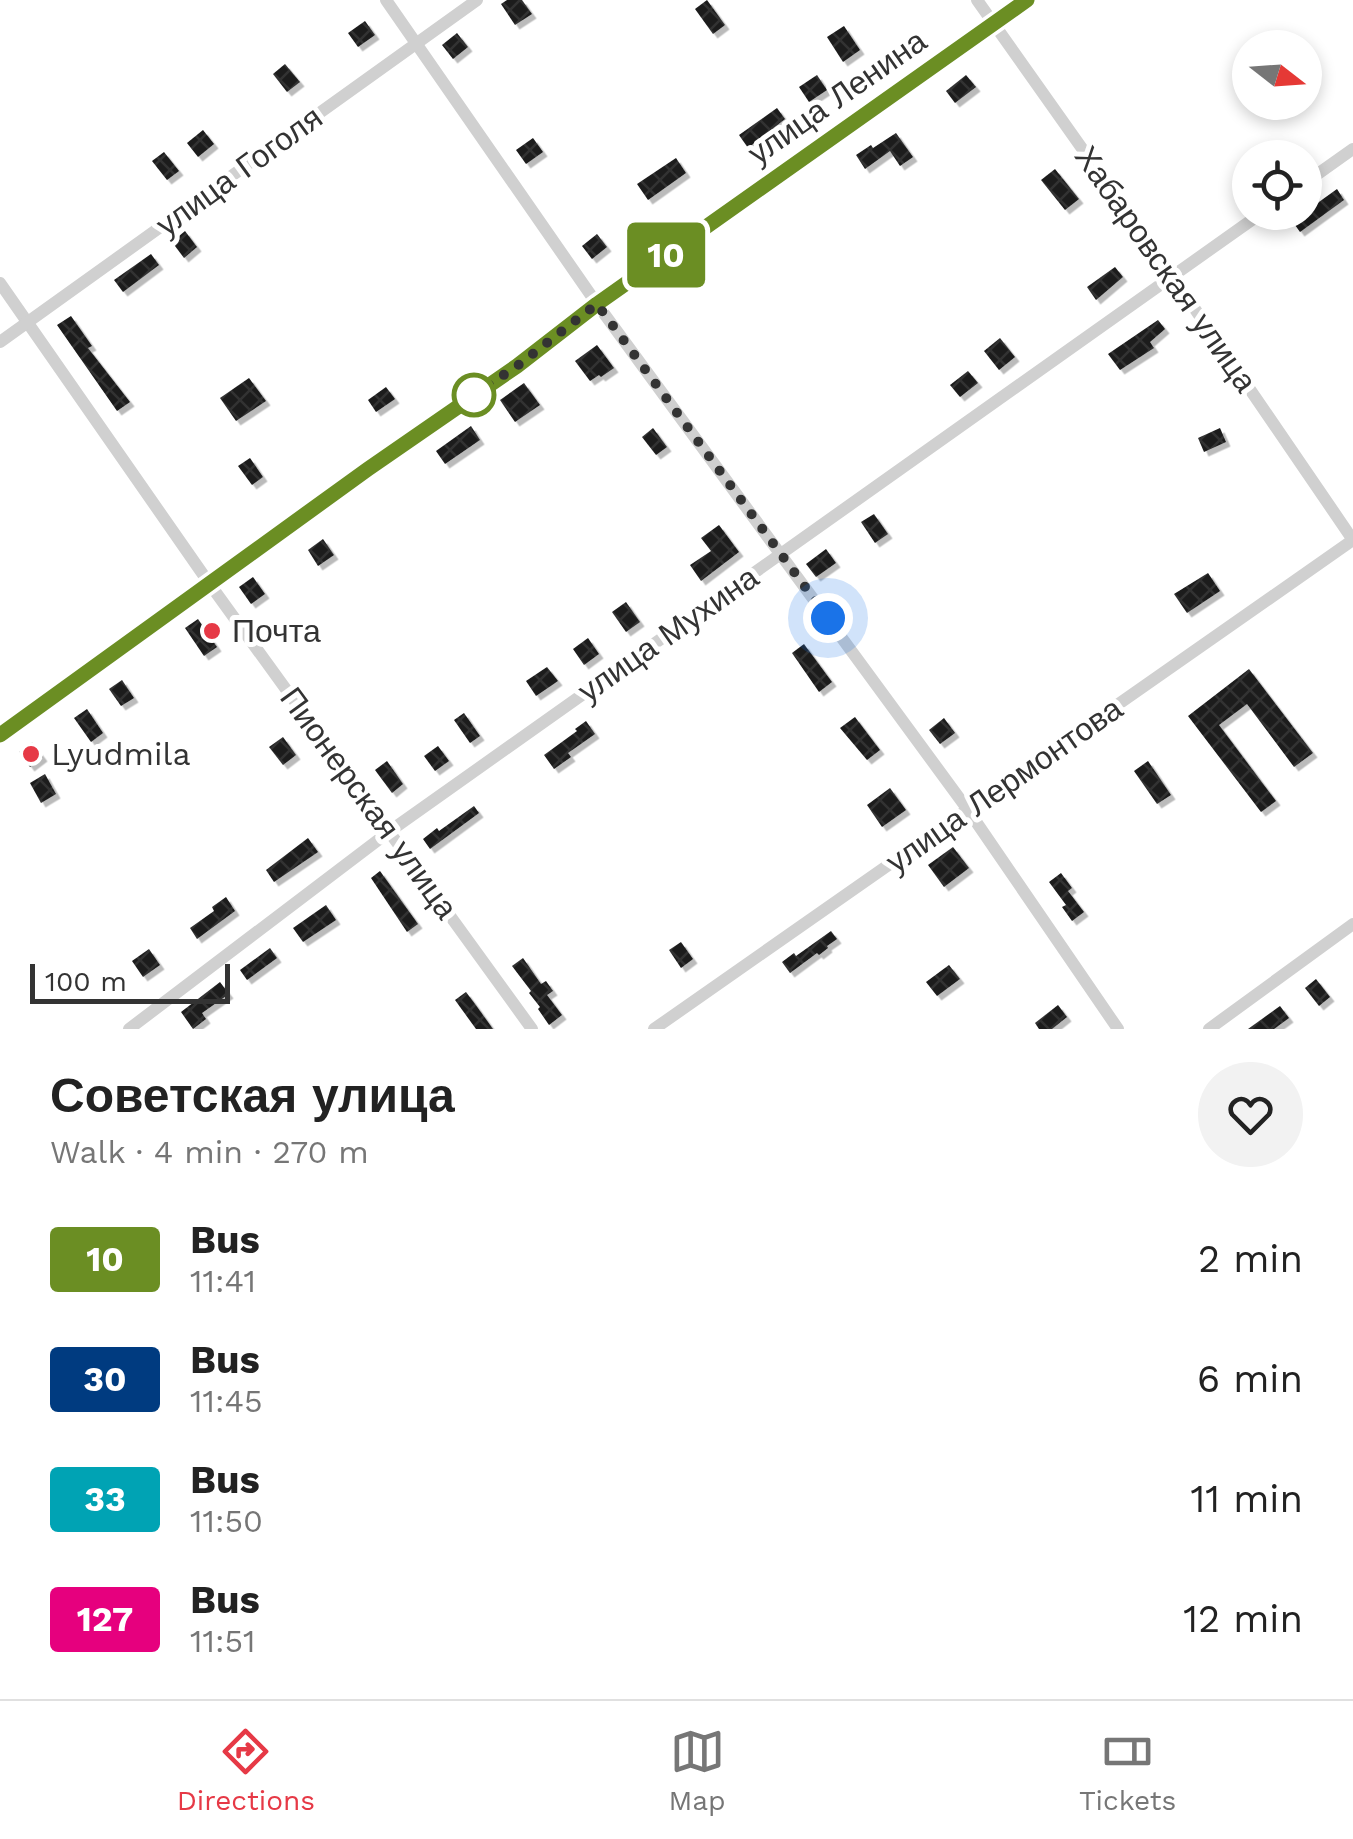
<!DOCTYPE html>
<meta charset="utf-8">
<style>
:root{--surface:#fff;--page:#f2f2f2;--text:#222;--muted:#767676;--line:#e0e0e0;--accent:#e63946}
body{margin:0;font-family:"Work Sans",sans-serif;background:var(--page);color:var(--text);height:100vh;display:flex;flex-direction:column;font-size:38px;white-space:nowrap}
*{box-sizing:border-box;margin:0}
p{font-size:32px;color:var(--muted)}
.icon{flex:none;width:55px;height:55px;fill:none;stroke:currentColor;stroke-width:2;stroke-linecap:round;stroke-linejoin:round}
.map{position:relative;height:1029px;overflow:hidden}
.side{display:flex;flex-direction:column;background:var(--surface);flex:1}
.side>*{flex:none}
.badge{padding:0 20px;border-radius:8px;font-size:35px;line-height:65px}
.needle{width:65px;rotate:107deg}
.fabs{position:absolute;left:1232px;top:30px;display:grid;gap:20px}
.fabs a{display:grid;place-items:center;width:90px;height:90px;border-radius:50%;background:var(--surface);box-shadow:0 5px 15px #0003;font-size:50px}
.scale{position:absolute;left:30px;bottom:25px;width:200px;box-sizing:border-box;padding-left:10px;border:5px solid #333;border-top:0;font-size:28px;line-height:35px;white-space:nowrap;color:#333;-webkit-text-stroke:8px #fff;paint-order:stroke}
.you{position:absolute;width:50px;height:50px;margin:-25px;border:8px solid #fff;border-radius:50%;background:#1a73e8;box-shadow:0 0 0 15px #1a73e833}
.map>.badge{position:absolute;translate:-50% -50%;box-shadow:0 0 0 5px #fff}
.round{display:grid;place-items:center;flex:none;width:105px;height:105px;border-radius:52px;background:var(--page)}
.headline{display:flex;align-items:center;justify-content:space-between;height:170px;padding:0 50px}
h1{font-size:48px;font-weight:600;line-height:75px}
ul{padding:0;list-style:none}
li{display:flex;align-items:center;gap:30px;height:120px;padding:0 50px}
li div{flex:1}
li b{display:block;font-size:38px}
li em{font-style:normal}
li .badge{min-width:110px;font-weight:700;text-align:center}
.tabs{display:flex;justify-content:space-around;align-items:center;height:140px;border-top:2px solid var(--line);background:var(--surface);font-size:28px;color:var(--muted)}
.tabs a{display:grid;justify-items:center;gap:5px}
.tabs .selected{color:var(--accent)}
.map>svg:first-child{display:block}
.building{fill:url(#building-cross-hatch);filter:url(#shadow)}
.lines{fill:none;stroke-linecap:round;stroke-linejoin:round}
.street{stroke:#d0d0d0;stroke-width:12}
.secondary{stroke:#bdbdbd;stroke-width:18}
.line-casing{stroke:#fff;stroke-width:22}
.line{stroke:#6b8e23;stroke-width:15}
.walk{stroke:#333;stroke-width:10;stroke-dasharray:0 18}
.stop-dot{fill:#fff;stroke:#6b8e23;stroke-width:5}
.poi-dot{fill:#e63946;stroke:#fff;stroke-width:4}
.labels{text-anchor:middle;stroke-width:10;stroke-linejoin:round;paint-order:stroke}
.street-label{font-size:32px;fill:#333;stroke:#fff}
.poi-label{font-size:32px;fill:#333;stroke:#fff;text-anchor:start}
</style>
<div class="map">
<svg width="1353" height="1029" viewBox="0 0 1353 1029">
<defs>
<pattern id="building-cross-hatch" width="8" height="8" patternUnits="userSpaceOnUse" patternTransform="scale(2.5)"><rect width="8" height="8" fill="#1a1a1a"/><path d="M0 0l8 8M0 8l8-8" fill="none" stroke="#333"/></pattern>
<filter id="shadow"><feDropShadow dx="4.5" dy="4.5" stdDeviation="0" flood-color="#0004"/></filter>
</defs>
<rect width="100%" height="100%" fill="#fff"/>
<g class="building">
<polygon points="507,0 522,0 532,14 515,25 501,4"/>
<polygon points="707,0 725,25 713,34 695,9"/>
<polygon points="365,21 375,35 358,47 348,33"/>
<polygon points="844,26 860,50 843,62 827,37"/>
<polygon points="457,33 468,47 453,59 442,45"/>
<polygon points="285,64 300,82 287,92 273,74"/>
<polygon points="817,75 827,90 809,102 799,87"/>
<polygon points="966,75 976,87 955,103 946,91"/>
<polygon points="777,108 785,119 748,148 739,135"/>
<polygon points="203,130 214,144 198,157 187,143"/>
<polygon points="896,133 913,157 900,166 890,151 865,169 856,155 871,145 873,148"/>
<polygon points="533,138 543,152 526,164 516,150"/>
<polygon points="164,152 179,171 167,180 152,161"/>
<polygon points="676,158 686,173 648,200 637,184"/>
<polygon points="1055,169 1079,199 1065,210 1041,180"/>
<polygon points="1337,189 1344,200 1300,232 1290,218 1298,212 1305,212"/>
<polygon points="185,231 197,247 184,258 172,242"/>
<polygon points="597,234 607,247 592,259 582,246"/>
<polygon points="151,254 159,265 123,292 114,280"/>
<polygon points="1115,267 1123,277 1096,300 1087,287"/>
<polygon points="71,316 92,346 88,348 130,402 117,411 57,325"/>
<polygon points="1158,320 1165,329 1150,342 1154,348 1120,370 1108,354"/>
<polygon points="1000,338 1015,357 999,370 984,351"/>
<polygon points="597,345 614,368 601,377 599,375 590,381 575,361"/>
<polygon points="968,371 978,383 960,397 950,385"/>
<polygon points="249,378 266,401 236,421 220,398"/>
<polygon points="524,383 540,405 515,422 500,400"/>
<polygon points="386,387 395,399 376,412 368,400"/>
<polygon points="471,426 480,440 445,464 436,451"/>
<polygon points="653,428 667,447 656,455 642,437"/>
<polygon points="1220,428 1226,442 1204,452 1198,438"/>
<polygon points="250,458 263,477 252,485 238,466"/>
<polygon points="874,514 888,534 875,543 861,522"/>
<polygon points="719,525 739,552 701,581 690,565 711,551 701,538"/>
<polygon points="323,539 334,555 318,566 308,550"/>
<polygon points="826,549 836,563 816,577 806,564"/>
<polygon points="1208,573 1220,591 1187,613 1174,594"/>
<polygon points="253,577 265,594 251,604 239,587"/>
<polygon points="626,602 640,622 626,632 612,612"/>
<polygon points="198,619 217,647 204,656 185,628"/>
<polygon points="588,638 599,654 584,665 573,649"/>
<polygon points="804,644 832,682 819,692 792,653"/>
<polygon points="547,667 558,681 536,696 526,681"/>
<polygon points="1249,669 1313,753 1294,767 1247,704 1219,725 1276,801 1261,812 1188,716"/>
<polygon points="122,680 134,698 121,706 109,689"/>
<polygon points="87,709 103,733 91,742 74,718"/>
<polygon points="464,713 480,736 470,743 454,720"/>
<polygon points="855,717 880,750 867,760 840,728"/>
<polygon points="944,718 955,733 940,744 929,730"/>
<polygon points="586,721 595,734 568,753 571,757 554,769 544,755 577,731 575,729"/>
<polygon points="283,737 296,755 283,765 269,747"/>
<polygon points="32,742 43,757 30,767 19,752"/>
<polygon points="438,746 449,761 435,771 424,756"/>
<polygon points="387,761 403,784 392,793 375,770"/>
<polygon points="1148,761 1171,795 1157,804 1134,771"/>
<polygon points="45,774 56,794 41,803 30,783"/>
<polygon points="890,788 906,810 882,827 867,805"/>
<polygon points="474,806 479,813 430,849 423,839 437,828 439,831"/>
<polygon points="308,838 318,852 274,882 266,870"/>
<polygon points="953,847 969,868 944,887 928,865"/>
<polygon points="380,871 418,924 407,932 371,878"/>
<polygon points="1061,873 1072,888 1068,891 1084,912 1072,921 1062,907 1066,905 1049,882"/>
<polygon points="226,897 235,911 197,939 190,928 214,911 212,907"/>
<polygon points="326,905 336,920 303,942 293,928"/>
<polygon points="831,931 837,939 827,946 828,948 819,955 817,953 790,973 782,962 794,953 796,956"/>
<polygon points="681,942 693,959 681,968 669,950"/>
<polygon points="270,948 277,958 247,980 240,970"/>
<polygon points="149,949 160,965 143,977 132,961"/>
<polygon points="523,958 541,984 546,981 553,991 547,995 562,1015 549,1025 538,1009 540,1007 529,993 531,991 512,966"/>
<polygon points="949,965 960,979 937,996 926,982"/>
<polygon points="1316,979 1330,997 1319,1006 1305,988"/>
<polygon points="220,982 229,994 202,1013 206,1019 193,1029 181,1012"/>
<polygon points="466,992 475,1004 493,1029 476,1029 455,1000"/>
<polygon points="1058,1005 1067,1017 1052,1029 1039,1029 1035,1023"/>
<polygon points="1280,1006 1289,1018 1274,1029 1248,1029"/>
</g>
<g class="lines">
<g class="street">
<polyline points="386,0 597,304 968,810 1118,1029"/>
<polyline points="977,0 1173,277 1353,540"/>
<polyline points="1305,183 1353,149"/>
<polyline points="0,283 209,583 532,1029"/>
<polyline points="0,342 477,0"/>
<polyline points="129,1029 390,831 1263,212"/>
<polyline points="654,1029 1353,540"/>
<polyline points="1209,1029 1353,924"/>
</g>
<polyline class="secondary" points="0,735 368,469 517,366 597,304 1027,0"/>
</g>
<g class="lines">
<defs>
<polyline id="line" points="0,735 368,469 517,366 597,304 1027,0"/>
</defs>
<use href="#line" class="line-casing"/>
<use href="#line" class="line"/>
<polyline class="walk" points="474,395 517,366 597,304 828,618"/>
</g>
<circle class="stop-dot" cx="474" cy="395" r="20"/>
<g class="poi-dot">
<circle cx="212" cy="631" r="10"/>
<circle cx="31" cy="754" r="10"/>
</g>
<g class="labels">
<g class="street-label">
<text transform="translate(837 97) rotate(-35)" y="11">улица Ленина</text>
<text transform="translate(239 171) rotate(-36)" y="11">улица Гоголя</text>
<text transform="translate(1166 269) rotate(55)" y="11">Хабаровская улица</text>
<text transform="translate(668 634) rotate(-35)" y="11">улица Мухина</text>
<text transform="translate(1004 785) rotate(-35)" y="11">улица Лермонтова</text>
<text transform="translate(369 803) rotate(54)" y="11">Пионерская улица</text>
</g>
<g class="poi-label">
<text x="232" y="642">Почта</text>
<text x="51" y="765">Lyudmila</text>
</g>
</g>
</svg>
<div class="fabs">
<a><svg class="needle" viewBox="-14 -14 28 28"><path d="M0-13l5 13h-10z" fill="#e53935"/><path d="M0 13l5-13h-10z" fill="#767676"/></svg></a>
<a><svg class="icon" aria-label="locate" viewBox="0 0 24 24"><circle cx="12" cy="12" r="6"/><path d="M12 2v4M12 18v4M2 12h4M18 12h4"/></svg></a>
</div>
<div class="scale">100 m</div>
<div class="you" style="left:828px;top:618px"></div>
<b class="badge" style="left:666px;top:255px;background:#6b8e23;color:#fff">10</b>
</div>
<section class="side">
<div class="headline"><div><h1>Советская улица</h1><p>Walk · 4 min · 270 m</p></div><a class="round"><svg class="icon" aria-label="heart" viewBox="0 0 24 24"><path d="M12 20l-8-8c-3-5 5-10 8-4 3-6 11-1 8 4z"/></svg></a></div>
<ul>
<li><span class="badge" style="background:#6b8e23;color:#fff">10</span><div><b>Bus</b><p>11:41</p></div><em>2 min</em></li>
<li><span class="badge" style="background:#003b80;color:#fff">30</span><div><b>Bus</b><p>11:45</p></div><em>6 min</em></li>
<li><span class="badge" style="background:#00a3b4;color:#fff">33</span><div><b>Bus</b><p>11:50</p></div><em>11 min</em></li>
<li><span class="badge" style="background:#e6007e;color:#fff">127</span><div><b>Bus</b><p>11:51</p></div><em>12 min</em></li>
</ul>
</section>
<nav class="tabs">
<a class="selected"><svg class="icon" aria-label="directions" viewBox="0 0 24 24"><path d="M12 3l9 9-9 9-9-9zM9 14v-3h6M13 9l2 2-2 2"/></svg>Directions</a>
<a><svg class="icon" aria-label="map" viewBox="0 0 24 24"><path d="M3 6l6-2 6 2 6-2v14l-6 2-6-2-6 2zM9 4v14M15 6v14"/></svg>Map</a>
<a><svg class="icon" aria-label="tickets" viewBox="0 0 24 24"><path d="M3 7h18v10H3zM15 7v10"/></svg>Tickets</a>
</nav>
